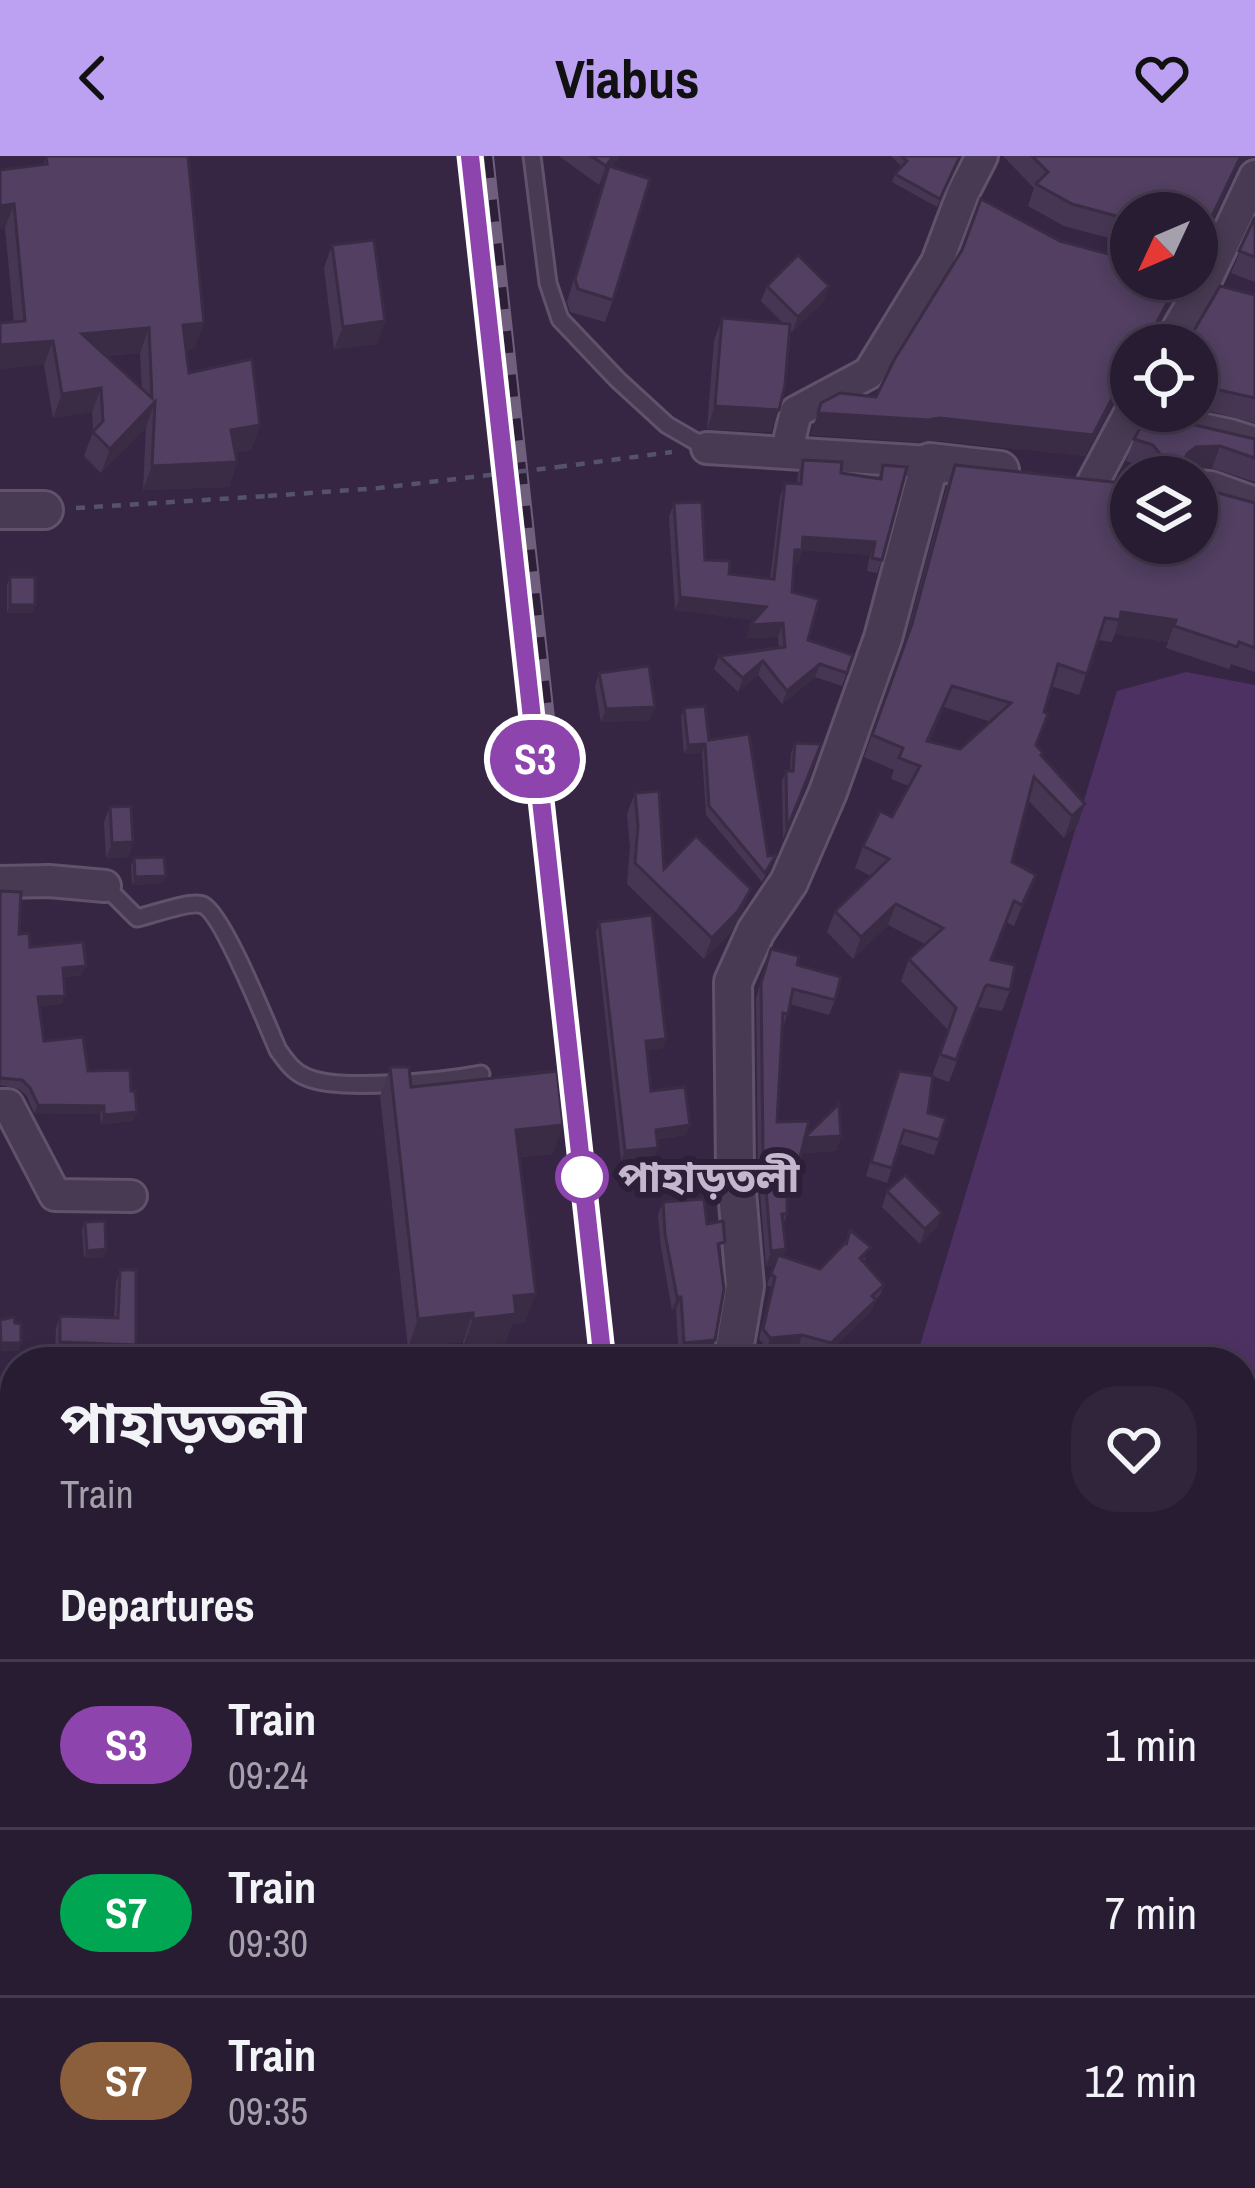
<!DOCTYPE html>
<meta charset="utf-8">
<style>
:root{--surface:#281c33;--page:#30253b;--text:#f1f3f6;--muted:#a5a1ac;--line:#443a4e;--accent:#bca0f2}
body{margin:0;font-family:"Archivo Narrow","Noto Sans Bengali",sans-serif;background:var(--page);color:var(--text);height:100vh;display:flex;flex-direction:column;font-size:45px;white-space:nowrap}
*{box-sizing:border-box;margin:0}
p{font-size:39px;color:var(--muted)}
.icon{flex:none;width:66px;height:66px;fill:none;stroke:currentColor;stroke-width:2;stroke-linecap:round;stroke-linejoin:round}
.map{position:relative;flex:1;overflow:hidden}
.side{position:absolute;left:0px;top:1191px;width:1257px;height:843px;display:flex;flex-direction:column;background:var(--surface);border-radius:48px 48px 0 0;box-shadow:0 6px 18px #0003,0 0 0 3px var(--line)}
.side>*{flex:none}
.badge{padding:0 24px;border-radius:39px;font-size:42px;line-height:78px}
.needle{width:78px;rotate:226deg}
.controls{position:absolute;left:1110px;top:36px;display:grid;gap:24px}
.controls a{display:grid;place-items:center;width:108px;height:108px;border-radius:50%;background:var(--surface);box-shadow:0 6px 18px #0003,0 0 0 3px var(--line);font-size:60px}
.map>.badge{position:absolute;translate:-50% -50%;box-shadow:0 0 0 6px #fff}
h2{padding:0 60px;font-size:45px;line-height:108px}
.round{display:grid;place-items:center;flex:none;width:126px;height:126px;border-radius:48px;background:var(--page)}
.overview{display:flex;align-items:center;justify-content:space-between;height:204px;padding:0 60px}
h1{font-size:57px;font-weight:700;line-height:90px}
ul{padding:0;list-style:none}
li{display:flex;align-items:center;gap:36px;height:168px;padding:0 60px;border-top:3px solid var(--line)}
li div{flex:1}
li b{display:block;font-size:45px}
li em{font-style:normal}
li .badge{min-width:132px;font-weight:700;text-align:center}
header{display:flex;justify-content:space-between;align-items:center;height:156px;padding:0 60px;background:var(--accent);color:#111;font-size:54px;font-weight:700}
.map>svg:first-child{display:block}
.water{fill:#4d3163}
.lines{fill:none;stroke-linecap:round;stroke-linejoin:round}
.service-casing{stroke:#60526a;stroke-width:21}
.minor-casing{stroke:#60526a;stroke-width:36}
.tertiary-casing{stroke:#60526a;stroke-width:42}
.secondary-casing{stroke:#4e4159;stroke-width:42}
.path{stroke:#54526c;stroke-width:4.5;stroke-dasharray:9 9;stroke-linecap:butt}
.service{stroke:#483a53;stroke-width:15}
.minor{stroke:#483a53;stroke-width:30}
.tertiary{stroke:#483a53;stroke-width:36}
.secondary{stroke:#5a4866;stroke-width:36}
.rail-casing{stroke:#6f5e7c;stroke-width:12}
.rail{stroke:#2d1f38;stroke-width:8;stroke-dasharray:22;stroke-linecap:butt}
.path-bridge{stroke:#54526c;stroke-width:4.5;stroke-dasharray:9 9;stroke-linecap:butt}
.wall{fill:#473653;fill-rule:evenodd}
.shaded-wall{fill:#392c44}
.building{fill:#523f61;stroke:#392c44;stroke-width:3;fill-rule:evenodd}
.line-casing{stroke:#fff;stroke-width:27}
.line{stroke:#8e44ad;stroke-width:18}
.stop-dot{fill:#fff;stroke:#8e44ad;stroke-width:6}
.labels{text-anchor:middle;stroke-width:12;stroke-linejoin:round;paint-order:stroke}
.stop-label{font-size:42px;font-weight:bold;fill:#c4b7cd;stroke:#2d1f38;text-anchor:start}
</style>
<header><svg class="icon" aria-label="back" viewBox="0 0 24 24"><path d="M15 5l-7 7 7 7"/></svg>Viabus<svg class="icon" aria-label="heart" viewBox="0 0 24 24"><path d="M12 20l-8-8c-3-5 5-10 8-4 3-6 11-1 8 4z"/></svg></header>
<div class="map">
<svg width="1255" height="2032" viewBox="0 0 1255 2032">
<rect width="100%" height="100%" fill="#362644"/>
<polygon class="water" points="1186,516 1255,529 1255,1763 1242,1758 1242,1206 915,1206 1117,535"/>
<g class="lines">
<defs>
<g id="service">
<polyline points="532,0 548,127 560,163 618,224 667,269 707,292"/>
<path d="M105 730 137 762C151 759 191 744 203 749 223 758 267 869 278 894 286 905 293 916 306 921 338 936 444 925 481 918"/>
</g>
<g id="minor">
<polyline points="1168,189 1204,128 1255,20"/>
<polyline points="1130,258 1230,279 1255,287"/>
<polyline points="707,292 930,306"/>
<polyline points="791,296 790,281 796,256 869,217 937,106 963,37 982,0"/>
<polyline points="1093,326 1131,255"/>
<polyline points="0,726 49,725 105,730"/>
<polyline points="0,949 8,949 55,1039 131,1040"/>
</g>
<g id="tertiary">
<polyline points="1197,333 1210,334 1255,350"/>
<polyline points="0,354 44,354"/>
<polyline points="732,1206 745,1130 735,1012 733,826 756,775 789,726 828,636 883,482 930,306 1000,314"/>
<polyline points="1242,1855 1255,1857"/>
<polyline points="816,2019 817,2032"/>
</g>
<g id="secondary">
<polyline points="0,1528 15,1558"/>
<polyline points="216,2019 220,2032"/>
</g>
</defs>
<use href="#service" class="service-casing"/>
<use href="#minor" class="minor-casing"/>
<use href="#tertiary" class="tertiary-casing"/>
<use href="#secondary" class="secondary-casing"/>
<g class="path">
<polyline points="558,311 672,296"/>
<polyline points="76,352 268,340"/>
</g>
<use href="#service" class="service"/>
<use href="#minor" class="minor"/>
<use href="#tertiary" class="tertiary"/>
<use href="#secondary" class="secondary"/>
<defs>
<g id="rail">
<polyline points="470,0 603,1206"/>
<polyline points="488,0 556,626"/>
<polyline points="695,2019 696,2032"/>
</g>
</defs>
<use href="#rail" class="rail-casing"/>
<use href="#rail" class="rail"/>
<polyline class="path-bridge" points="268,340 379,332 558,311"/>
</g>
<g class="wall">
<path d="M46 0 195 192 186 193 189 217 260 269 251 294 235 296 237 306 229 331 143 334 146 271 101 317 84 300 93 276 92 256 53 262 44 209 14 166 5 72 0 73V14L43 9ZM140 197 142 233 105 200Z"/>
<polygon points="559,0 620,0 612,11 613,144 605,166 570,156 567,146 605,20 599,29"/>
<polygon points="961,0 937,51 892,26 895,18 902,11 891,0"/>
<polygon points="1003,0 1255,0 1255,1 1245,3 1237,12 1197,97 1197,57 1131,57 1131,88 1064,70 1028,50 1034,32"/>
<polygon points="1255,61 1255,126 1231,117"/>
<polygon points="332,89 385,165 377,188 334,193 324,112"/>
<polygon points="1131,123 1181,123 1175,139 1158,171 1160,178 1167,184 1184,185 1255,139 1255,267 1197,252 1197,189 1131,189 1122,238 1114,245 1085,300 932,284 920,286 811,279 821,247 876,241"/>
<polygon points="767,130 824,145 792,176 790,174 771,276 707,273 714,185 722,162 783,167 761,145"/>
<polygon points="1134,283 1255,283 1255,326 1212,312 1188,312 1184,316 1185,321 1152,321 1145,311 1126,305"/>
<polygon points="803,304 841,317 878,322 883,309 882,404 877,417 867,415 870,399 802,394 798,407 794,407 792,436 808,484 853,499 842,530 815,521 782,548 758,519 738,536 714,513 719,500 779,492 778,481 746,482 754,464 675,454 669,361 674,347 705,404 729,418 770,423 780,340 785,327 797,328 798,317"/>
<path d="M955 309 1255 347V516L1231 508 1229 513 1166 492 1168 486 1115 478 1112 486 1098 484 1079 539 1051 530 1036 589 1042 601 1085 648 1077 670 1064 682 1028 644 1012 706 1028 741 1014 770 1006 766 992 804 1010 834 1002 855 979 851 977 853 949 926 932 920 948 874 901 825 909 803 925 788 888 769 853 803 827 776 835 755 871 720 855 712 863 690 892 661 909 630 891 623 894 614 864 601 904 489 947 330ZM944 551 991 566 960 593 929 585Z"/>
<polygon points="10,421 35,449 32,457 7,457 7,429"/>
<polygon points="599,517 650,564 601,566 595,530"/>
<polygon points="684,552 709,584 768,700 776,699 762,726 706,659 702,597 684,598 681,561"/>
<polygon points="795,587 821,588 783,683 782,625 786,615 790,615 791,597"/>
<polygon points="635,637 664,713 743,754 731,776 704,803 627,728 630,691 627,658"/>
<polygon points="110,651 133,686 128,701 106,702 104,666"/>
<polygon points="134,702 163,727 132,729 131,710"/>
<polygon points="599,766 663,893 647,894 651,935 690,969 686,979 657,983 654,1001 621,1005 596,776"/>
<polygon points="19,778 30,791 82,819 64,821 62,848 39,850 44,885 88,915 134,965 101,968 100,958 34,957 27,940 19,933 0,929"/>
<polygon points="771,793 797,809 835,844 829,859 790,848 783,872 777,966 805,981 841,980 836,995 801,997 794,1020 787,1019 787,1058 783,1069 786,1093 783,1101 820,1113 867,1101 863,1106 884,1129 880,1139 876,1143 872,1154 827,1198 799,1189 767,1192 759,1183 771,1131 767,1129 774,1109 766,1110 758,1011 756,842"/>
<polygon points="390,911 411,931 553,998 520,1001 525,1167 512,1168 505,1187 463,1191 463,1186 408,1192 380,940"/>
<polygon points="893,930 928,957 946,962 934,999 900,988 887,1027 866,1020"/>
<polygon points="887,1035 942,1057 936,1072 920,1088 882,1051"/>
<polygon points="663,1046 707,1068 720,1099 715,1184 711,1197 679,1200 676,1154 672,1154 661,1091 658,1059"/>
<polygon points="85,1066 106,1093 104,1101 84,1102 82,1074"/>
<polygon points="120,1114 136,1189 132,1201 55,1198 56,1172 60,1160 114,1162 116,1126"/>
<polygon points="1242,1769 1255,1776 1255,1833 1242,1829"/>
<polygon points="15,1882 15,1932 0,1916 1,1896"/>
<polygon points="320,2019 357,2019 358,2032 321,2032"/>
<polygon points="450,2019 517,2019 518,2032 451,2032"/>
<polygon points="779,2019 800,2019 807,2032 781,2032"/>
<polygon points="1111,2019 1242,2019 1255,2032 1107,2032"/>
</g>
<g class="shaded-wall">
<polygon points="613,0 620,0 599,29 606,10"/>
<polygon points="1241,0 1255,0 1245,3 1237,12 1197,97 1197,83"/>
<polygon points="14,48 5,72 0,73 0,50"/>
<polygon points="1180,123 1175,139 1149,188 1157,166"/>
<polygon points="829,130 824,145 792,176 798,161"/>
<polygon points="385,165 377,188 334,193 343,171"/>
<polygon points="204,167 195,192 174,194 183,169"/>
<polygon points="149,172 140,197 73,202 82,178"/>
<polygon points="53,185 44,209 0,213 0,189"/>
<polygon points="1131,216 1131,236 1122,238 1114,245 1085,300 932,284 920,286 811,279 818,257 940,262 1122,223"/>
<polygon points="101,232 92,256 53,262 62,238"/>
<polygon points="155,246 146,271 101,317 110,293"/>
<polygon points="715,250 779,254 771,276 707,273"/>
<polygon points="260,269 251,294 222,299 231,274"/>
<polygon points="1220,290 1212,312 1188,312 1178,321 1187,298 1196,291"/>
<polygon points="237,306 229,331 143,334 152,310"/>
<polygon points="803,381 875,386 870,399 802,394 798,407 790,407 795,394"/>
<polygon points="680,441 766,451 761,465 675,454"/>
<polygon points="10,449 35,449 32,457 7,457"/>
<polygon points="1121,456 1176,464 1168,486 1115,478"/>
<polygon points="783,467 778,481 746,482 750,469"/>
<polygon points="763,505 758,519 738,536 743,522"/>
<polygon points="820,508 815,521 782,548 787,535"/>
<polygon points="655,551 650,564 601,566 606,553"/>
<polygon points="705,588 702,597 684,598 688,589"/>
<polygon points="1085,648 1077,670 1064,682 1072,660"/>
<polygon points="133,686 128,701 106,702 112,687"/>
<polygon points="1036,719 1028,741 1014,770 1022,749"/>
<polygon points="166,720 163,727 132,729 135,721"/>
<polygon points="751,733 743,754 731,776 704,803 712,782"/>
<polygon points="896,748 888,769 853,803 861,781"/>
<polygon points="86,810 82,819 60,821 63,812"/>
<polygon points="65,840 62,848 35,850 38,841"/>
<polygon points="666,883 663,893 642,895 646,885"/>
<polygon points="38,949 104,950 100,958 34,957"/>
<polygon points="137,956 134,965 101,968 104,959"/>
<polygon points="563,969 553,998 506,1003 516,974"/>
<polygon points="690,969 686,979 652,983 656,974"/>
<polygon points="841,980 836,995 800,997 805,982"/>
<polygon points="658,992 654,1001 621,1005 625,995"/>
<polygon points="942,1057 936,1072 920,1088 925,1073"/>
<polygon points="106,1093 104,1101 84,1102 87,1095"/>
<polygon points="786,1093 781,1108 766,1110 771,1095"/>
<polygon points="536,1138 525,1167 512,1168 505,1187 463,1191 473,1163 514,1140"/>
<polygon points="677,1141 681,1141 676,1154 672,1154"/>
<polygon points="876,1144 872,1154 827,1198 831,1187"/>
<polygon points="473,1157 463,1186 408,1192 418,1163"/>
<polygon points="802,1179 799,1189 767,1192 770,1182"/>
<polygon points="715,1184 711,1197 679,1200 684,1187"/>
<polygon points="60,1186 136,1189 132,1201 55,1198"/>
<polygon points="1,1187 21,1187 19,1195 0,1195"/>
<polygon points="15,1358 15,1368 12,1371 0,1374 0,1361"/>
</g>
<g class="building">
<path d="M46 0H188L204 167 183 169 189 217 252 203 260 269 231 274 237 306 152 310 155 246 110 293 93 276 103 265 101 232 62 238 53 185 0 189V167L25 165 14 48 0 50V14L47 8ZM149 172 152 242 82 178Z"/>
<polygon points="591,0 613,0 606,10"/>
<polygon points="901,0 960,0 940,43 895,18 907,5"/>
<polygon points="1032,0 1241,0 1201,83 1197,83 1197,57 1131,57 1131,64 1072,48 1036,28 1048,16"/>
<polygon points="609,10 650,23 613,144 578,133 575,123"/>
<polygon points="981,43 1060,85 1131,104 1131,123 1180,123 1157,166 1160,178 1167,184 1184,185 1192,178 1220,130 1255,139 1255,242 1197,229 1197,189 1131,189 1131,216 1122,223 1093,279 940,262 928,264 818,257 821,247 840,237 876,241 894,204 962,94"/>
<polygon points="1255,61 1255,101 1239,95"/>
<polygon points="374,84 385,165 343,171 332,89"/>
<polygon points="798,99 829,130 798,161 767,130"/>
<polygon points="722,162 790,168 785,229 779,254 715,250"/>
<polygon points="1148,258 1255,283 1255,302 1220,290 1196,291 1187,298 1183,308 1185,321 1155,321 1161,310 1160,298 1153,289 1134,283"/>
<polygon points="803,304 842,306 841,317 881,323 883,309 907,311 882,404 872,402 875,386 803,381 802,394 795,394 792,436 819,443 808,484 853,499 847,517 820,508 787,535 763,505 743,522 719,500 785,491 783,467 750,469 766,451 680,441 674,347 702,346 705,404 730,405 729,418 774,423 785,327 801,328"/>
<path d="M955 309 1131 328V387H1197V331L1255 347V492L1239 486 1237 491 1174 470 1176 464 1121 456 1120 464 1105 462 1087 518 1058 508 1044 556 1048 558 1036 589 1043 597 1041 599 1085 648 1072 660 1034 621 1012 706 1036 719 1022 749 1014 745 991 804 1015 809 1010 834 987 829 985 831 956 904 940 898 956 852 909 803 943 772 896 748 861 781 835 755 889 703 863 690 880 655 892 661 920 610 899 602 903 592 872 579 912 468ZM952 530 1011 547 960 593 927 585Z"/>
<rect x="10" y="421" width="25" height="28"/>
<polygon points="649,510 655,551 606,553 599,517"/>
<polygon points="705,550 709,584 749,578 768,700 776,699 765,717 709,650 705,588 688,589 684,552"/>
<polygon points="795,587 821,588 787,673 786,615 793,615"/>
<polygon points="659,635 664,713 696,680 751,733 738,755 712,782 635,707 638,670 635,637"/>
<polygon points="131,650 133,686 112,687 110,651"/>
<polygon points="164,701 166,720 135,721 134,702"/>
<polygon points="0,735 21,736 19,778 29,777 30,791 83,786 86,810 63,812 65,840 38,841 44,885 83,881 88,915 130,914 131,935 135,935 137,956 104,959 104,950 38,949 30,932 22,924 0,922"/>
<polygon points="652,759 666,883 646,885 651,935 685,931 690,969 656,974 658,992 625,995 599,766"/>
<polygon points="771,793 799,800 797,809 841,821 835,844 793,833 788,858 783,857 777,966 809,965 805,981 839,948 841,980 805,982 799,1005 787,1003 787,1058 782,1058 786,1093 771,1095 763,996 761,827"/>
<polygon points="390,911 409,911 411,931 557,915 563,969 516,974 536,1138 514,1140 516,1158 473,1163 473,1157 418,1163"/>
<polygon points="899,915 933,920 928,957 946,962 939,984 904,974 892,1012 871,1006"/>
<polygon points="905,1019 942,1057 925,1073 887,1035"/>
<polygon points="704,1043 707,1068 723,1065 725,1086 718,1088 724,1133 715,1184 684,1187 681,1141 677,1141 665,1078 663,1046"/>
<polygon points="105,1065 106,1093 87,1095 85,1066"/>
<polygon points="850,1074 871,1091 860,1102 884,1129 872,1140 876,1144 831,1187 802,1179 770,1182 763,1173 775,1121 771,1118 778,1099 820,1113 846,1086 846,1089"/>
<polygon points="120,1114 136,1114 136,1189 60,1186 60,1160 118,1162"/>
<polygon points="14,1161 15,1167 21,1168 21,1187 1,1187 0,1164"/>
<polygon points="787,1193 784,1206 772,1206"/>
<polygon points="15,1302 15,1358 0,1361 0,1316"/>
<polygon points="1242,1769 1253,1772 1252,1775 1255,1776 1255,1816 1242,1812"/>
<polygon points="1242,1862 1255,1868 1255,2032 1241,2032 1235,2026 1232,2030 1225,2024 1220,2032 1109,2032 1117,2022 1112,2019 1242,2019"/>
<polygon points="15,1882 15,1911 1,1896"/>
<polygon points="76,2019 103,2019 104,2032 76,2032"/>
<polygon points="327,2019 357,2019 358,2032 328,2032"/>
<polygon points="464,2019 517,2019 518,2032 465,2032"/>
<polygon points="786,2019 800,2019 807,2032 788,2032"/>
<polygon points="958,2023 959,2032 938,2032 937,2025"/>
<polygon points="900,2024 901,2032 852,2031"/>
</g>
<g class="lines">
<defs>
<polyline id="line" points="470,0 603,1206"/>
</defs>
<use href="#line" class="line-casing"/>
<use href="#line" class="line"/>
</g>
<circle class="stop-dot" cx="582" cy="1021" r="24"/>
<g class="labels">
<g class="stop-label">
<text x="618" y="1036">পাহাড়তলী</text>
</g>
</g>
</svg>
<div class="controls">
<a><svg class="needle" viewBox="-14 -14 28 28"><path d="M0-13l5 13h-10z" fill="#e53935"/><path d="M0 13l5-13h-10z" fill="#a5a1ac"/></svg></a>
<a><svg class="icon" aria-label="locate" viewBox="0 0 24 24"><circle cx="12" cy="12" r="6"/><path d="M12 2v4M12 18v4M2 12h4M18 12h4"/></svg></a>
<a><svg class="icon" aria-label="layers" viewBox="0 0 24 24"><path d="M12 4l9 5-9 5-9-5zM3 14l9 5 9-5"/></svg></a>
</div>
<b class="badge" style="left:535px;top:603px;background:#8e44ad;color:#fff">S3</b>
<section class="side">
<div class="overview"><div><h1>পাহাড়তলী</h1><p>Train</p></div><a class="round"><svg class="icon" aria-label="heart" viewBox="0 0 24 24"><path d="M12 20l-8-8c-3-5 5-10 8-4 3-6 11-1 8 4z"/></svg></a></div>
<h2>Departures</h2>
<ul>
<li><span class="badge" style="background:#8e44ad;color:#fff">S3</span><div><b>Train</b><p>09:24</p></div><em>1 min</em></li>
<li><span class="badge" style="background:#00a651;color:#fff">S7</span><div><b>Train</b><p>09:30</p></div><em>7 min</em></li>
<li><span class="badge" style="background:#8b5e3c;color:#fff">S7</span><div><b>Train</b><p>09:35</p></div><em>12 min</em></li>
</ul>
</section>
</div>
